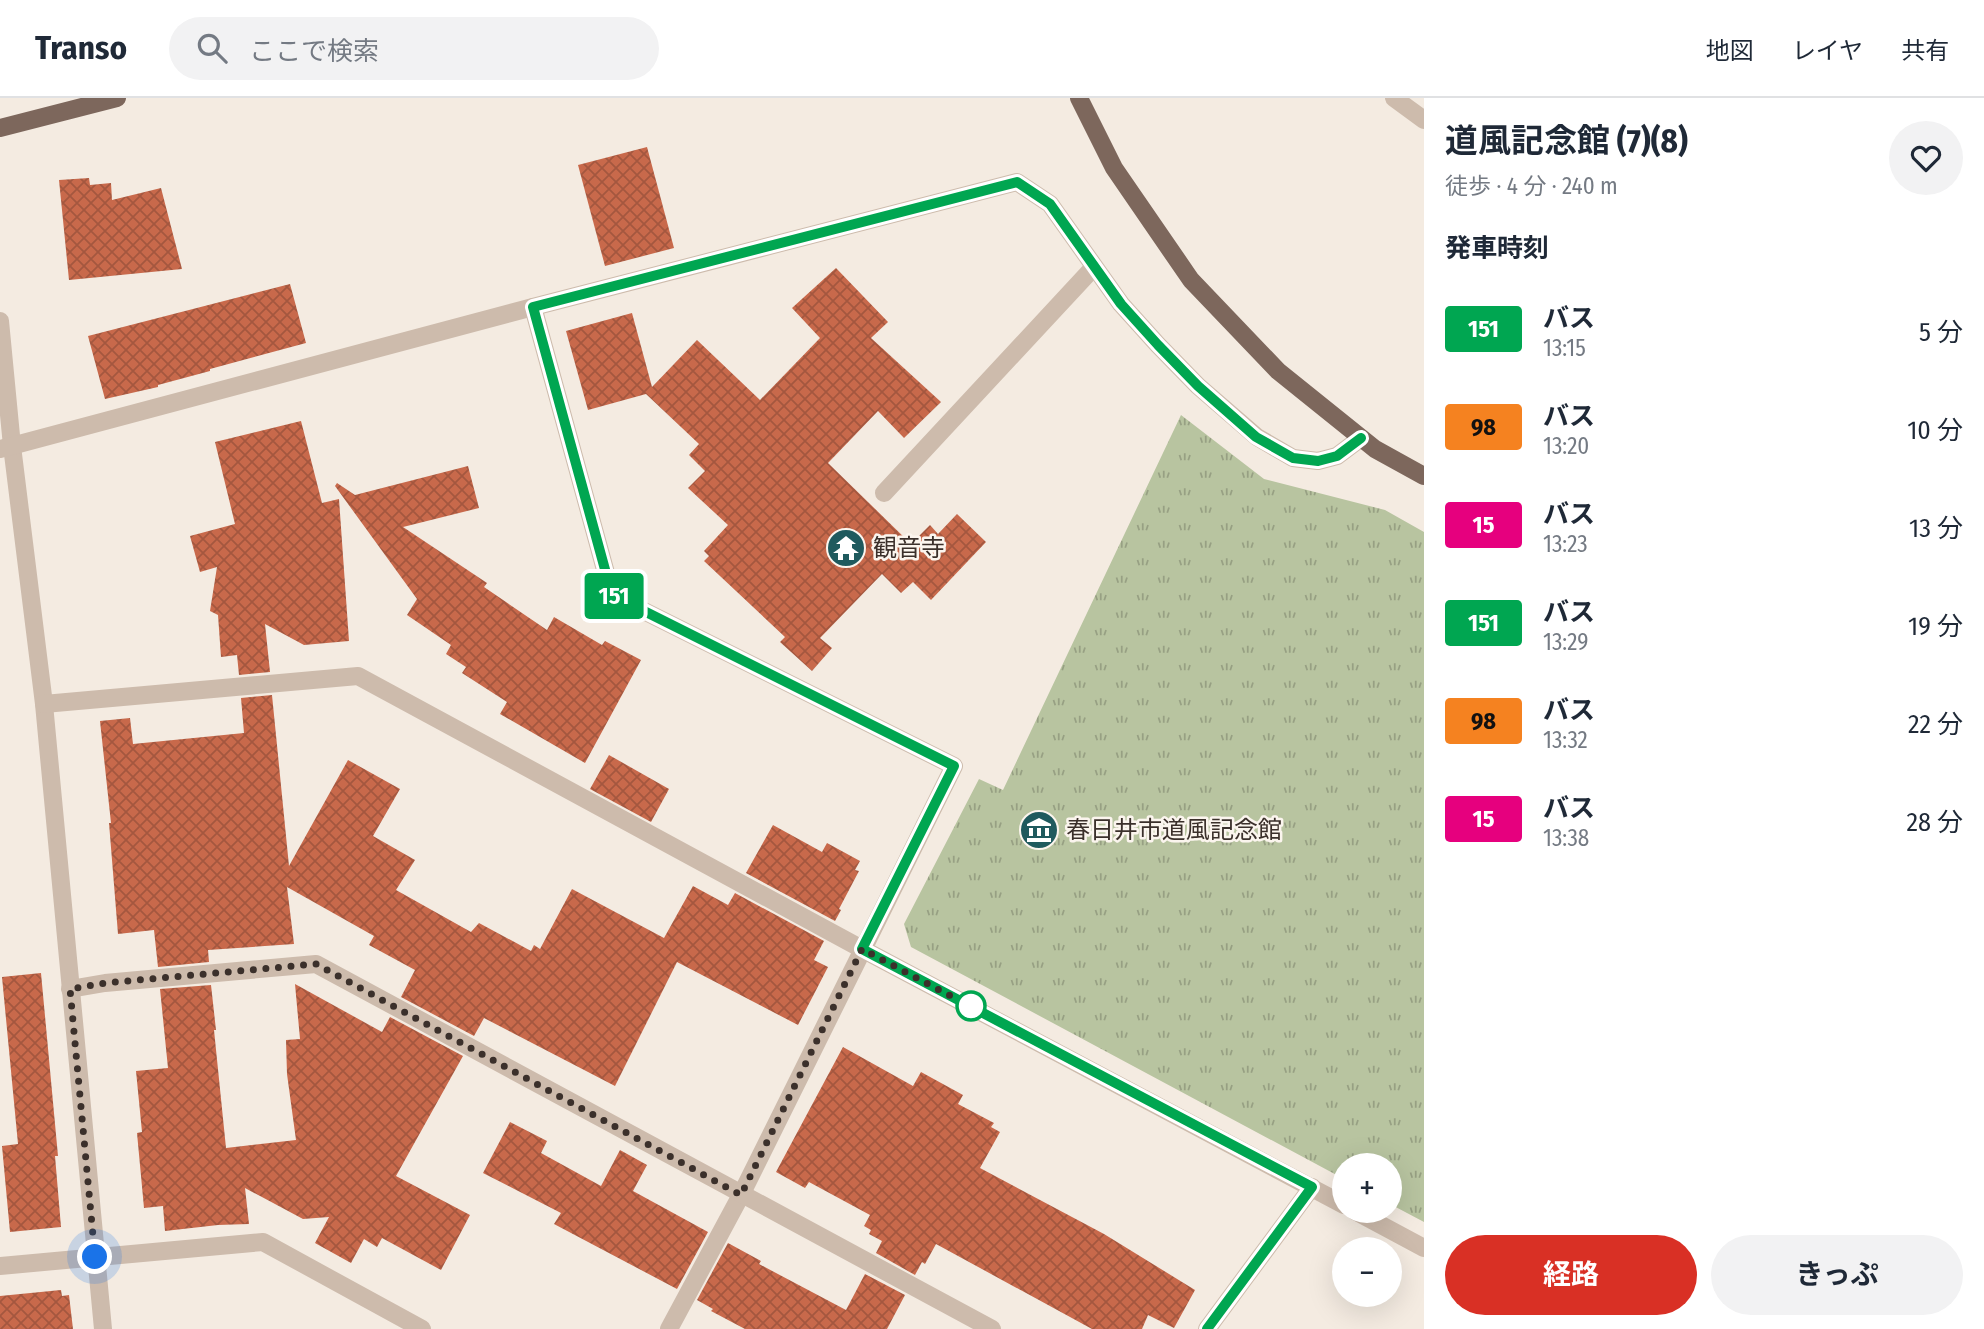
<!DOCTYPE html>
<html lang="ja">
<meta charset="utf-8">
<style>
:root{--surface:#fff;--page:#f2f2f3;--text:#1f2937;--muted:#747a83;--line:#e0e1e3;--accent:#d93025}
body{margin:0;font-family:"Fira Sans Condensed","Noto Sans JP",sans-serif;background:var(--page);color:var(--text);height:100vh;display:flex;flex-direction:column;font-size:26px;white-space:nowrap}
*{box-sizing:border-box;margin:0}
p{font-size:23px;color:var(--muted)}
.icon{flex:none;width:38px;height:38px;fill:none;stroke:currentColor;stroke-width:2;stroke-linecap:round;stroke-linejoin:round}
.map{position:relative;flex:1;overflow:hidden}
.drawer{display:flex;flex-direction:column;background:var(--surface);width:560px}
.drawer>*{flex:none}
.badge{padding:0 14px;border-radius:5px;font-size:24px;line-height:46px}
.controls{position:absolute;left:1332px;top:1055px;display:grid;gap:14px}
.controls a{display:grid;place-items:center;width:70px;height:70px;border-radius:50%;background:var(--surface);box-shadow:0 7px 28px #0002;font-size:35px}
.you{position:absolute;width:35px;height:35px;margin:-18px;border:5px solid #fff;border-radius:50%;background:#1a73e8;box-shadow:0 0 0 10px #1a73e833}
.map>.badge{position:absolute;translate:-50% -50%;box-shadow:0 0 0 4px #fff}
h2{padding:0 21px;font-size:26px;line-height:63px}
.round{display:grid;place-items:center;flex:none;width:74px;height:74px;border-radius:37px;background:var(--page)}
.head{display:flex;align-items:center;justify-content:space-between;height:119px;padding:0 21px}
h1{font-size:33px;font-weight:700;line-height:52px}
.button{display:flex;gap:14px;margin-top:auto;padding:14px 21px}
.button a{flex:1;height:80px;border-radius:42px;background:var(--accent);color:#fff;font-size:28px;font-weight:700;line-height:80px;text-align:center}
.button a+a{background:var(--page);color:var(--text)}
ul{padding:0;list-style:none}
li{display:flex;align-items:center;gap:21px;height:98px;padding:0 21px}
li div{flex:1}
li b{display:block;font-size:26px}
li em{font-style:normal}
li .badge{min-width:77px;font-weight:700;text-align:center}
header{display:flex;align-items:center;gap:42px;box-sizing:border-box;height:98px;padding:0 35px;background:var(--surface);border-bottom:2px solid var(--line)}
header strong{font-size:33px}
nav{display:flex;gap:38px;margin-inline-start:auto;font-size:24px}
.search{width:490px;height:63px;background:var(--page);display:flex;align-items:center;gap:18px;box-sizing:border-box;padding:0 24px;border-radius:38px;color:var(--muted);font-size:26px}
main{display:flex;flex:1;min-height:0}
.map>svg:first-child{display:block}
.park{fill:url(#park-tufts)}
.building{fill:url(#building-cross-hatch)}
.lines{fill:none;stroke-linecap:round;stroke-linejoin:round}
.minor{stroke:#cdbbac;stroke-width:18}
.major{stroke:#7d675c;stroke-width:18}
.line-casing{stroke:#fff;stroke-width:16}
.line{stroke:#00a651;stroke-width:10}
.walk{stroke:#3b302b;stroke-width:7;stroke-dasharray:0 12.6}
.stop-dot{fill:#fff;stroke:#00a651;stroke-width:3.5}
.labels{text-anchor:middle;stroke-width:5;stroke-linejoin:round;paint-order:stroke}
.poi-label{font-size:24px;fill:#3b302b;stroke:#fbf5ee;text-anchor:start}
</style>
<header>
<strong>Transo</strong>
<div class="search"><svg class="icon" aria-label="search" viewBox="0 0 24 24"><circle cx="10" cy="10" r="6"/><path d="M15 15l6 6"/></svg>ここで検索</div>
<nav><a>地図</a><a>レイヤ</a><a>共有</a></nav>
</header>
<main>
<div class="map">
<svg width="1424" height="1231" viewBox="0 0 1424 1231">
<defs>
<pattern id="park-tufts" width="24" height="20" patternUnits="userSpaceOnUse" patternTransform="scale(1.75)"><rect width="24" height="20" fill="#b8c4a0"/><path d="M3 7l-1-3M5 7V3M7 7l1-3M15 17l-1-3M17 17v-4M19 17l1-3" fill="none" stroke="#97a083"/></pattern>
<pattern id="building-cross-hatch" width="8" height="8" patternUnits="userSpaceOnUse" patternTransform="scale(1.75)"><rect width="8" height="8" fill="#c8694b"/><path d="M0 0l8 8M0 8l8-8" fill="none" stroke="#a4573f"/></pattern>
</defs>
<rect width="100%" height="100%" fill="#f4ebe1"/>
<polygon class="park" points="1181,317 1264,381 1385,412 1424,434 1424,1124 1390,1106 1390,1068 1344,1068 1344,1081 911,849 904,826 979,681 1003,692"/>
<g class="building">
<polygon points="647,49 674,150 605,168 578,67"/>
<polygon points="89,80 90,87 111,85 112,102 161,90 182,171 69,182 59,82"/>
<polygon points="836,170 888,224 871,240 941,304 904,340 878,313 828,365 911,446 930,427 938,436 957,416 986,444 931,502 913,484 901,495 882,476 820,540 832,550 812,573 780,544 785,539 704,463 709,458 704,453 728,427 688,390 705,373 689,357 699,346 646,296 588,312 566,233 632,215 652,289 697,242 760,302 820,240 792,210"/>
<polygon points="290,186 306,245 210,271 210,273 158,287 158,289 105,301 88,238"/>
<polygon points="301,323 322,405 339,401 349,543 304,547 265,526 270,574 239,577 237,557 221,559 218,517 210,513 217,469 200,474 190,438 235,426 215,344"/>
<polygon points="468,368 479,410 403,429 487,485 484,489 547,532 554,519 602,547 605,543 641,562 585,665 500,616 507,604 462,575 466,569 446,556 451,547 407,517 417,501 335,388 337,385 355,397"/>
<polygon points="272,597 289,768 348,662 400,691 373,738 415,762 396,792 471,834 479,825 531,853 534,847 540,851 572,791 664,840 693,788 728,807 735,795 824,843 814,862 828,869 798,927 677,864 615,988 484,920 474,938 401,899 415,872 369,847 374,838 287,789 294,846 208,852 209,864 158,869 154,832 118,836 109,725 111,725 100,623 130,620 133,646 244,635 241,600"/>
<polygon points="609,657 669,691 651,724 590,691"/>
<polygon points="773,727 822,754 827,745 860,763 855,772 859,773 839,811 841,812 835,823 746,775"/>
<polygon points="41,875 58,1058 55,1058 61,1129 10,1134 2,1048 18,1046 2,879"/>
<polygon points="295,886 382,934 390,919 463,958 396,1078 470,1117 441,1172 382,1140 377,1149 364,1141 351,1165 315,1145 329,1119 303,1121 245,1090 249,1126 218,1127 165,1133 163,1108 144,1110 137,1035 142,1034 136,973 168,970 160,891 211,887 216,932 214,932 226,1050 296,1042 287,976 286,942 300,941"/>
<polygon points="843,949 913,988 921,974 963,997 958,1006 994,1025 991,1029 1000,1034 980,1070 1104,1136 1195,1192 1174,1230 1148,1217 1142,1231 1092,1231 936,1146 925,1166 922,1164 915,1177 876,1155 882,1143 869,1136 871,1132 864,1128 870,1117 809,1084 805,1090 776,1074"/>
<polygon points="510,1024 547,1043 541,1055 601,1088 620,1052 647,1067 633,1093 708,1134 677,1191 554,1126 561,1115 483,1075"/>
<polygon points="728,1145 761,1163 759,1166 846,1212 865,1176 905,1197 887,1231 745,1231 711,1213 713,1211 697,1202"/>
<polygon points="61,1192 62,1198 69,1197 73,1231 0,1231 0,1198"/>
</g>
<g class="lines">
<g class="minor">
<polyline points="1394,0 1424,22"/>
<polyline points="533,209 612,497 954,668 741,1097 669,1231"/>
<polyline points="0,223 12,348 44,606 103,1231"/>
<polyline points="0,351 533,209 1017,84 1050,106 1121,206 1158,247 1198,288 1257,339 1293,360 1318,363 1337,358 1361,340"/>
<polyline points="884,395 1094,169"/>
<polyline points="44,606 358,578 862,851 1344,1107"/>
<polyline points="70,891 105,885 316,866 992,1231"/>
<polyline points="1355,1113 1424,1150"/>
<polyline points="0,1168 263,1144 422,1231"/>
<polyline points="1207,1231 1312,1089"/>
</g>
<g class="major">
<polyline points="1079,0 1114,70 1191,182 1278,273 1375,351 1424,378"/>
<polyline points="0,30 117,0"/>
</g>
</g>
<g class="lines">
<defs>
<polyline id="line" points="1207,1231 1312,1089 862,851 954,668 612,497 533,209 1017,84 1050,106 1121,206 1158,247 1198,288 1256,339 1293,360 1318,363 1337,358 1361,340"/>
</defs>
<use href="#line" class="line-casing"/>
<use href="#line" class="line"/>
<polyline class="walk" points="95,1159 70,891 105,885 316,866 741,1097 862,851 981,914 971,908"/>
</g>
<defs>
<symbol id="temple-disc" viewBox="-11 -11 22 22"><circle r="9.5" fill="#1f5a5e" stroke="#fbf5ee"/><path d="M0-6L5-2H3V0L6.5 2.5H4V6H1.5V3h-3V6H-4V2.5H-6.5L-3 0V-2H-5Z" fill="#fff"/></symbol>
<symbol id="museum-disc" viewBox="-11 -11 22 22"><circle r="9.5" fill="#1f5a5e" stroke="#fbf5ee"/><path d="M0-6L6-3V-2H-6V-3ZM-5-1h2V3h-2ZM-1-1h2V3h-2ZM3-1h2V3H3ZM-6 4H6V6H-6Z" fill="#fff"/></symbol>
</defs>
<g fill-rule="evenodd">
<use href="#temple-disc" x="824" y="428" width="44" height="44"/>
<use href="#museum-disc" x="1017" y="710" width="44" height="44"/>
</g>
<circle class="stop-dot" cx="971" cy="908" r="14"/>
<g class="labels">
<g class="poi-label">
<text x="873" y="458">観音寺</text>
<text x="1066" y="740">春日井市道風記念館</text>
</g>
</g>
</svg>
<div class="controls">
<a>+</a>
<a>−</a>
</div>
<div class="you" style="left:95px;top:1159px"></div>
<b class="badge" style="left:614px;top:498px;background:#00a651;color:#fff">151</b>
</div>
<section class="drawer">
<div class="head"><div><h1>道風記念館 (7)(8)</h1><p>徒歩 · 4 分 · 240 m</p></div><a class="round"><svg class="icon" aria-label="heart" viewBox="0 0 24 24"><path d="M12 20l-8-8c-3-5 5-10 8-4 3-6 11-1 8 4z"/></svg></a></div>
<h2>発車時刻</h2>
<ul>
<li><span class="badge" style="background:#00a651;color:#fff">151</span><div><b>バス</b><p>13:15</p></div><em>5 分</em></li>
<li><span class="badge" style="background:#f58220;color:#111">98</span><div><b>バス</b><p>13:20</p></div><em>10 分</em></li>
<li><span class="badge" style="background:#e6007e;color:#fff">15</span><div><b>バス</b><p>13:23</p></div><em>13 分</em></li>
<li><span class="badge" style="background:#00a651;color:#fff">151</span><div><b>バス</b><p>13:29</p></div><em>19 分</em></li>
<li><span class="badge" style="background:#f58220;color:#111">98</span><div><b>バス</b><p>13:32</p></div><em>22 分</em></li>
<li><span class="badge" style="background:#e6007e;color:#fff">15</span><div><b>バス</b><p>13:38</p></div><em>28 分</em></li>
</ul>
<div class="button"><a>経路</a><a>きっぷ</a></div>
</section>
</main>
